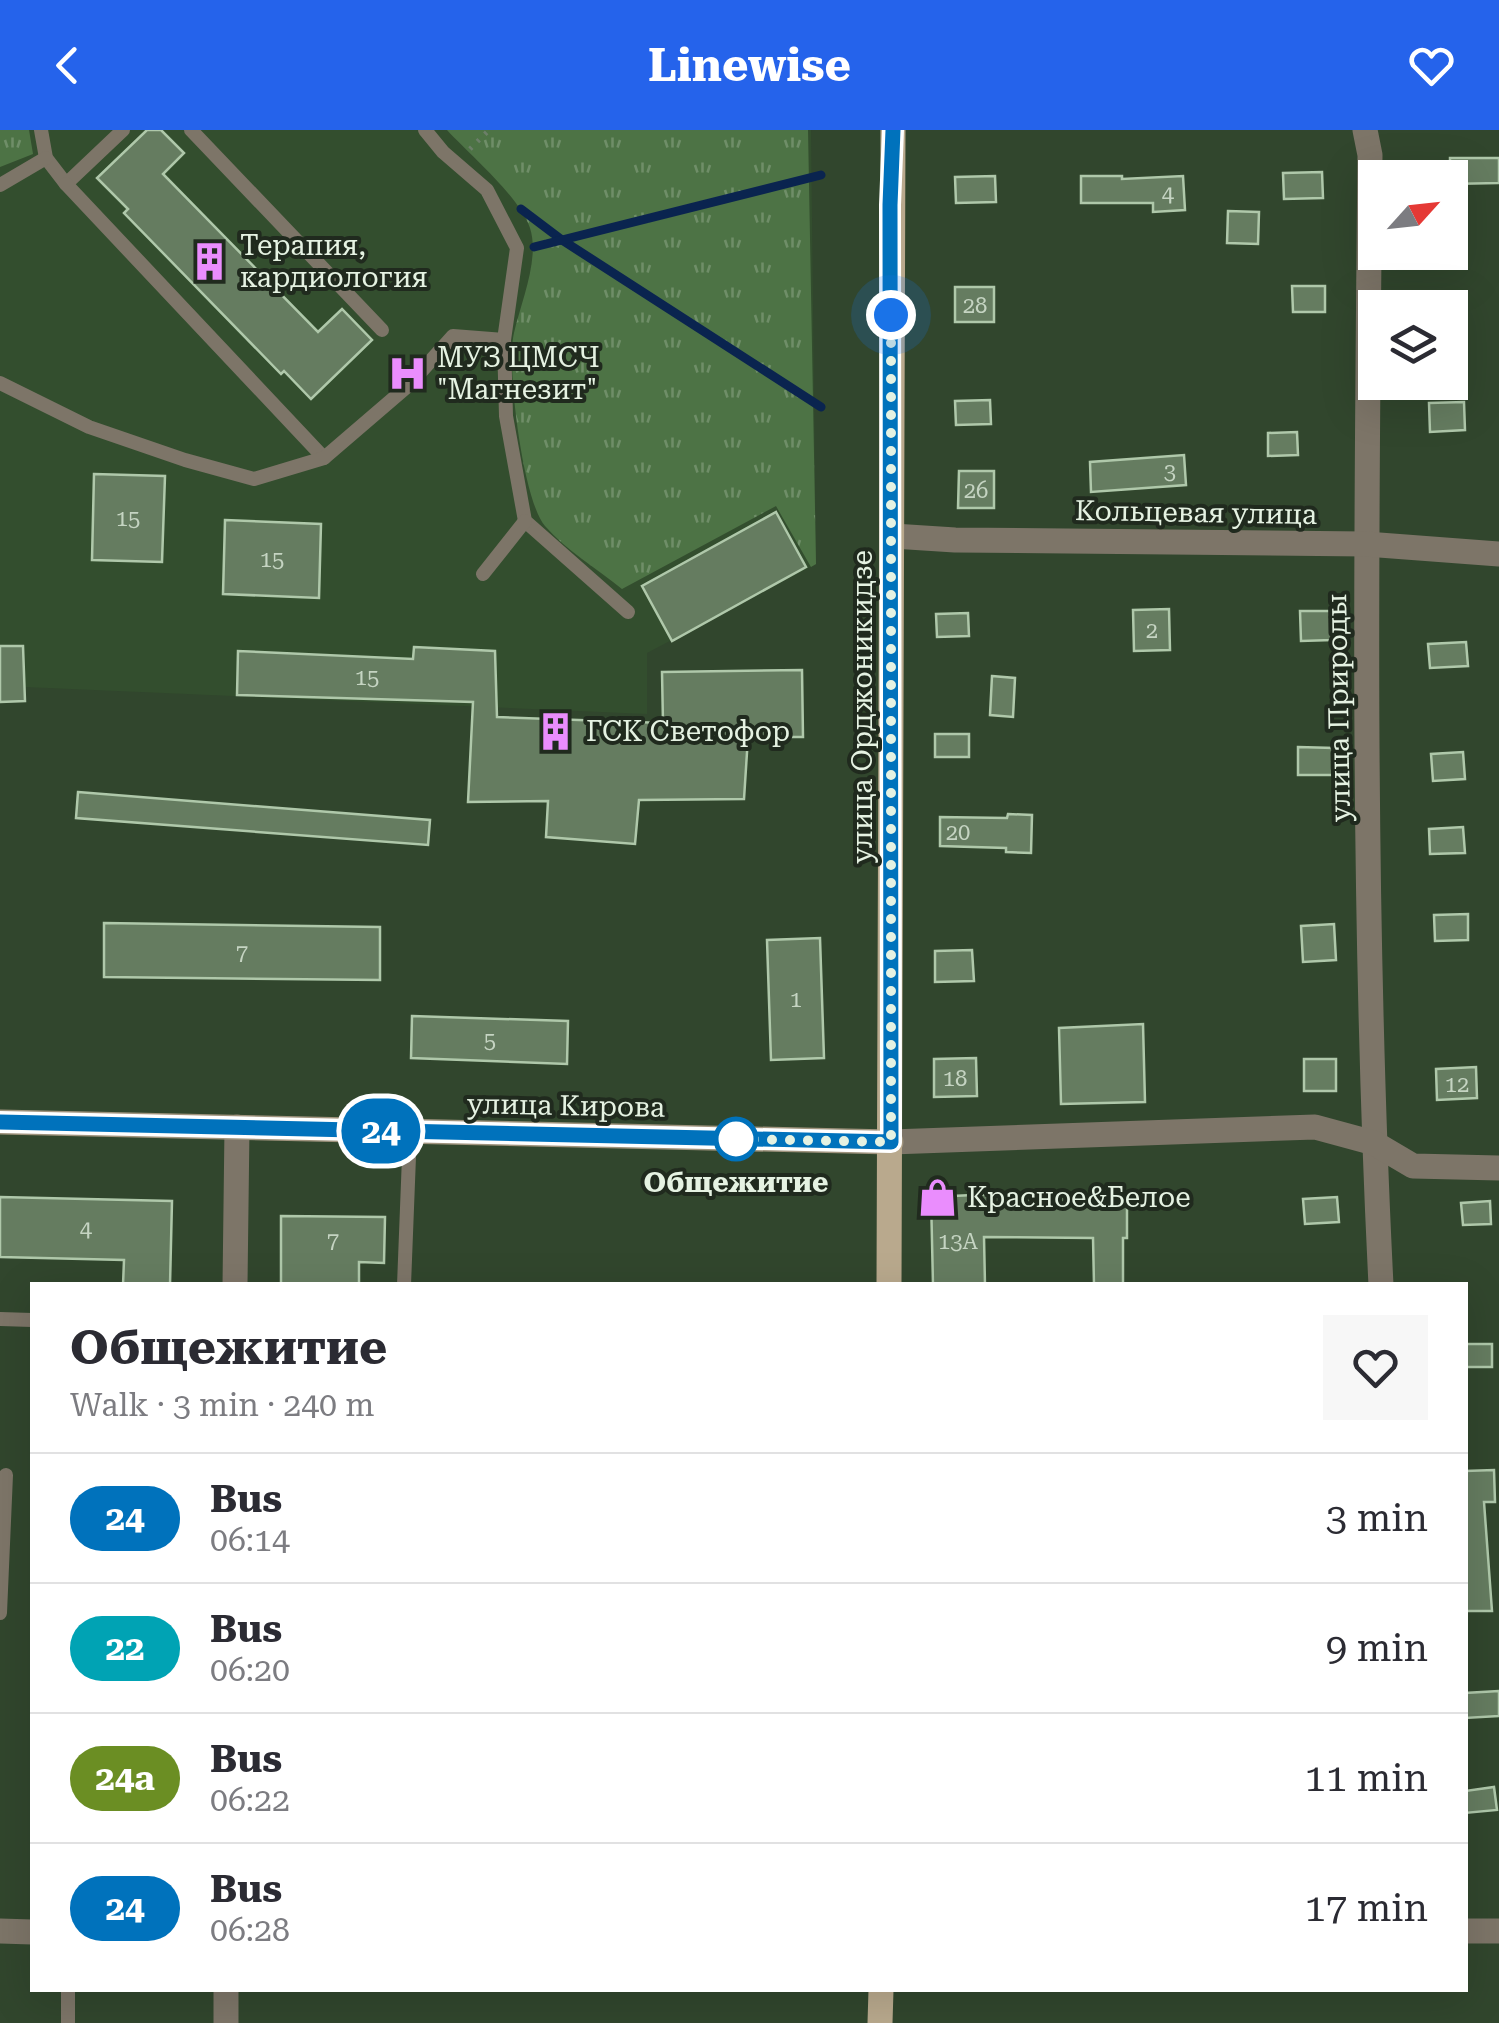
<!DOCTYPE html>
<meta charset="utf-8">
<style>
:root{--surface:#fff;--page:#f7f7f7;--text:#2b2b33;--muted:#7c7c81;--line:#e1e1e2;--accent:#2563eb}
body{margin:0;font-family:"Roboto Serif",serif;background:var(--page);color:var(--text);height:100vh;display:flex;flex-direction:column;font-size:38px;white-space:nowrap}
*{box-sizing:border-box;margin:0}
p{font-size:32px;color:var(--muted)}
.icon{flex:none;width:55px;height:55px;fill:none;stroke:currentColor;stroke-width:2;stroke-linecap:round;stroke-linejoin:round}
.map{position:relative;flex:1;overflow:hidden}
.details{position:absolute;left:30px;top:1152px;width:1438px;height:710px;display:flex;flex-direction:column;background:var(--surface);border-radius:0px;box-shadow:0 10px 40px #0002}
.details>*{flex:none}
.badge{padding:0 20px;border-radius:32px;font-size:35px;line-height:65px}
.needle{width:65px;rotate:63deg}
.buttons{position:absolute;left:1358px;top:30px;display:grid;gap:20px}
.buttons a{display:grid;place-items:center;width:110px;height:110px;border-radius:0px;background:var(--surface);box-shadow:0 10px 40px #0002;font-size:50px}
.you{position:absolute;width:50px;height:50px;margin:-25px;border:8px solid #fff;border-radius:50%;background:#1a73e8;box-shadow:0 0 0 15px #1a73e833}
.map>.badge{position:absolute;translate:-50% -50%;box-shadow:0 0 0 5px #fff}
.round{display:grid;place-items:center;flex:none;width:105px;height:105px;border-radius:0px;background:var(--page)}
.headline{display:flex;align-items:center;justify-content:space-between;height:170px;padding:0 40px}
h1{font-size:48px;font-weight:700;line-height:75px}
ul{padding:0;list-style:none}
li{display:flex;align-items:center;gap:30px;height:130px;padding:0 40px;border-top:2px solid var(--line)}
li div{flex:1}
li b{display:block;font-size:38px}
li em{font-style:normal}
li .badge{min-width:110px;font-weight:700;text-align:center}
header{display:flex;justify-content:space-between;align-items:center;height:130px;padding:0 40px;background:var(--accent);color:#fff;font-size:45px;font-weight:700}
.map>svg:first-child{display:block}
.built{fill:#334e2e}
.grass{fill:url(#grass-tufts)}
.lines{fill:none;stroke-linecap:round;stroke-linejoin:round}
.stream{stroke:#0a244f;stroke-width:9}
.building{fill:#657c60;stroke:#afc8aa;stroke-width:2.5}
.path{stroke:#6c7f69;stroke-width:5;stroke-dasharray:2.5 8;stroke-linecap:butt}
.service{stroke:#7d7568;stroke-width:14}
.minor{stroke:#7d7568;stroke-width:25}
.tertiary{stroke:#7d7568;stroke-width:25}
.secondary{stroke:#9f937d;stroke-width:25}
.primary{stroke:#b9a98d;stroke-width:25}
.line-casing{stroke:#fff;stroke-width:22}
.line{stroke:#0072bc;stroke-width:15}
.walk{stroke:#e5f2e2;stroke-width:10;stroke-dasharray:0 18}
.stop-dot{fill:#fff;stroke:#0072bc;stroke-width:5}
.labels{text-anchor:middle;stroke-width:8;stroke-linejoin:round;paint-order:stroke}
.number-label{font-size:22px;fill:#c5d4c2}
.poi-label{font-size:28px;fill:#e5f2e2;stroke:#202a1e;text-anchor:start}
.street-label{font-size:28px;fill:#e5f2e2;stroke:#202a1e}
.stop-label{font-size:28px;font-weight:bold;fill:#e5f2e2;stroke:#202a1e}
</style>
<header><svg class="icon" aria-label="back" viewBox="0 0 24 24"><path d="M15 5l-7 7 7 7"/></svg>Linewise<svg class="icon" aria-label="heart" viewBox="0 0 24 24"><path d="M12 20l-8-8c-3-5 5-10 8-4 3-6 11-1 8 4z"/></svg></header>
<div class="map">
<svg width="1499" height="1893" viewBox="0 0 1499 1893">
<defs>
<pattern id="grass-tufts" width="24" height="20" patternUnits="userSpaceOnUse" patternTransform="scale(2.5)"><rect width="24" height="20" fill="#4d7345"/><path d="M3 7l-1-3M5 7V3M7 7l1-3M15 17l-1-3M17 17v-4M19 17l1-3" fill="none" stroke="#6f8e68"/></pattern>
</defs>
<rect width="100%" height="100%" fill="#31462d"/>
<polygon class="built" points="0,0 811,0 816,434 647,523 647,584 25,557 24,515 0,515"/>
<g class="grass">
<polygon points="0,0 29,0 33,24 0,37"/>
<path d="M447 0H808L816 434 811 437 776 376 622 459C597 439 566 420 545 396 523 371 506 236 514 203 521 172 540 129 530 98 519 66 471 26 447 0Z"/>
</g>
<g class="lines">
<g class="stream">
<polyline points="521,79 562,110 821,277"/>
<polyline points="534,117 821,45"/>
</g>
</g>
<g class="building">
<polygon points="147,0 161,0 184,23 163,44 318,202 342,179 372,210 311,269 284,241 281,244 124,83 128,79 97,48"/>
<polygon points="1450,28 1499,28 1499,53 1450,54"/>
<polygon points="1322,42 1323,68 1284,69 1283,43"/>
<polygon points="995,46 996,72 956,73 955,47"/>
<polygon points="1081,46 1122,46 1122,49 1183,46 1185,80 1153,82 1153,73 1081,73"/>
<polygon points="1228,81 1259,82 1258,114 1227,113"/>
<polygon points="1292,156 1325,156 1325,182 1293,182"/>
<rect x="955" y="157" width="39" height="35"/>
<polygon points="990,270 991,294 956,295 955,271"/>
<polygon points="1464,272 1465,300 1430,302 1429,273"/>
<polygon points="1297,302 1298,325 1268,326 1268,303"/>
<polygon points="1184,325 1186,355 1091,362 1090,332"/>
<polygon points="959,341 994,341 994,378 958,378"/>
<polygon points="94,344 165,346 162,432 92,430"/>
<polygon points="776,382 806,437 672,511 642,456"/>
<polygon points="225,390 321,394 319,468 223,464"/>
<polygon points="1169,479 1170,520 1134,521 1133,480"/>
<polygon points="1300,481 1331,481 1332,510 1301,511"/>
<polygon points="968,483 969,506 937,507 936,484"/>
<polygon points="1466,512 1468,536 1430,538 1428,514"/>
<polygon points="0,516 23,516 25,571 0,572"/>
<polygon points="414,517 495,521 497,587 663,593 662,542 802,540 803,607 748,607 744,669 639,670 635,714 546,707 548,671 468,672 473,572 237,565 238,521 413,529"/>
<polygon points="992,546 1015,548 1013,587 990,585"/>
<rect x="935" y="604" width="34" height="23"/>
<polygon points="1298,617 1334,618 1334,645 1298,645"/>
<polygon points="1463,622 1465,649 1433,651 1431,624"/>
<polygon points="78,662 430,690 428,715 76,688"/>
<polygon points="1008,684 1032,685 1031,723 1006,722 1006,718 940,716 940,687 1007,688"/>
<polygon points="1463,697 1465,723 1430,724 1429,699"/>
<polygon points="1468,784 1468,810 1435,811 1434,785"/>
<polygon points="104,793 380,797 380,850 104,847"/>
<polygon points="1334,794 1336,830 1303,832 1301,796"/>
<polygon points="820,808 824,928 771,930 767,810"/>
<polygon points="972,820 974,851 935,852 935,821"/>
<polygon points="412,886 568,891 567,934 411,928"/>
<polygon points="1143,894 1145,972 1061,974 1059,898"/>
<polygon points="976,928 977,966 934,967 934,929"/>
<rect x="1304" y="929" width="32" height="32"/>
<polygon points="1476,937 1477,968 1437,970 1436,939"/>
<polygon points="995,1064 1127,1065 1127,1108 1123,1108 1123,1155 1094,1155 1093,1108 984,1107 985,1155 933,1155 931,1067"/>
<polygon points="0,1067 172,1071 170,1155 123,1155 124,1130 0,1127"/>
<polygon points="1337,1067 1339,1092 1305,1094 1303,1069"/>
<polygon points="1490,1071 1491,1094 1463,1095 1461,1073"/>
<polygon points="281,1086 385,1087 384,1133 359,1132 359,1155 281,1155"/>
<rect x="1465" y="1214" width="27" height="23"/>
<polygon points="1494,1340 1495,1372 1484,1372 1492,1481 1465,1481 1465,1341"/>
<polygon points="1499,1561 1499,1586 1465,1588 1465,1563"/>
<polygon points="1494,1657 1497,1680 1465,1683 1465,1661"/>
</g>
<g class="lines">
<polyline class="path" points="470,19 489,0"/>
<g class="service">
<polyline points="41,0 46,28 66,54 123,0"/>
<polyline points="191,0 382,200"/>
<polyline points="66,54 324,328"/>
<polyline points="0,55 46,28"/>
<polyline points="504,210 506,286 525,391 628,482"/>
<polyline points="0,253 89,297 185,330 254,349 324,328 409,255 453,206 504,210 517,118 487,60 443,22 425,0"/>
<polyline points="483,444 525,391"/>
<polyline points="404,1155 410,1001"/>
<polyline points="0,1189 32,1190"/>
<polyline points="0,1483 6,1345"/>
<polyline points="68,1893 68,1860"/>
</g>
<g class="minor">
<path d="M1365 0 1370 25C1366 402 1362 779 1381 1155"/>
<polyline points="893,406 955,410 1366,414 1499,424"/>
<polyline points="891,1012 1315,997 1374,1013 1413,1036 1499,1038"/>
<polyline points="235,1155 237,997"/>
<polyline points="226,1893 226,1860"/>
</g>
<g class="tertiary">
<polyline points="0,1801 32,1802"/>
<polyline points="1465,1801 1499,1801"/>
</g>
<polyline class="secondary" points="0,992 891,1012"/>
<g class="primary">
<polyline points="889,1155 893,0"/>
<polyline points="880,1893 881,1860"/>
</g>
</g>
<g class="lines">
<defs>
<polyline id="line" points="0,992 891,1012 890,75 893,0"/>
</defs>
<use href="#line" class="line-casing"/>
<use href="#line" class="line"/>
<polyline class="walk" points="736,1009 891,1012 891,185"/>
</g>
<defs>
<symbol id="building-bare" viewBox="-9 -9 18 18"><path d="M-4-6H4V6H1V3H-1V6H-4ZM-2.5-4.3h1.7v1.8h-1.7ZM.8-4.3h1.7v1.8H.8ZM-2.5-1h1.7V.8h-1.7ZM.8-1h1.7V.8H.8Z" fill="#ea8dfd" stroke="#202a1e" stroke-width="2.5" paint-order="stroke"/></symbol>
<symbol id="hospital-bare" viewBox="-9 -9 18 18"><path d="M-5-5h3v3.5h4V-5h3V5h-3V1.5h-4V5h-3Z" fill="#ea8dfd" stroke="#202a1e" stroke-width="2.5" paint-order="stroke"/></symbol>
<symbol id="shop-bare" viewBox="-9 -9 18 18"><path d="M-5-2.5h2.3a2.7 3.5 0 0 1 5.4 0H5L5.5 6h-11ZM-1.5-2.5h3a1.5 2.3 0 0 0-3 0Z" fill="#ea8dfd" stroke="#202a1e" stroke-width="2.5" paint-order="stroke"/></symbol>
</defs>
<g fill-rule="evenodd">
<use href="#building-bare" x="182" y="104" width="55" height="55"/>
<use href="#hospital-bare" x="380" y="216" width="55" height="55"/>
<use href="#building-bare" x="528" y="574" width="55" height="55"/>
<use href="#shop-bare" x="910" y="1040" width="55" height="55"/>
</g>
<circle class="stop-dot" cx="736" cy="1009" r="20"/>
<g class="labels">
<g class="number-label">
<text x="1168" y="72">4</text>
<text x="975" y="183">28</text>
<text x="1170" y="349">3</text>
<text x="976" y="368">26</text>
<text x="128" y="396">15</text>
<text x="272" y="437">15</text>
<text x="1152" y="508">2</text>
<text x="367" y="555">15</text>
<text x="958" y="710">20</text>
<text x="242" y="830">7</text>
<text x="796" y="877">1</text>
<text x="490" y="918">5</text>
<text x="955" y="956">18</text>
<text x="1457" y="962">12</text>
<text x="86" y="1107">4</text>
<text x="333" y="1118">7</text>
<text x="958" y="1119">13А</text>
</g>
<g class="poi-label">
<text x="240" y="125">Терапия,<tspan x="240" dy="32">кардиология</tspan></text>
<text x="437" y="237">МУЗ ЦМСЧ<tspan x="437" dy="32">"Магнезит"</tspan></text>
<text x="586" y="611">ГСК Светофор</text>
<text x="967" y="1077">Красное&amp;Белое</text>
</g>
<g class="street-label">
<text transform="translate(1196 382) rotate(1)" y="10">Кольцевая улица</text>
<text transform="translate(862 577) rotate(-90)" y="10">улица Орджоникидзе</text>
<text transform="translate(1338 578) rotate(-91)" y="10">улица Природы</text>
<text transform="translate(566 975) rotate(1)" y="10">улица Кирова</text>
</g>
<g class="stop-label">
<text x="736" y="1062">Общежитие</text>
</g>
</g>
</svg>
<div class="buttons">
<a><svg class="needle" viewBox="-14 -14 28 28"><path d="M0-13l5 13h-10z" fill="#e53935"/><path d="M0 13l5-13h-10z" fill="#7c7c81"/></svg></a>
<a><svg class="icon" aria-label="layers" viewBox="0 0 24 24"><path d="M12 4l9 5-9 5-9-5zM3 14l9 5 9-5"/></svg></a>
</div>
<div class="you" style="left:891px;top:185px"></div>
<b class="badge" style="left:381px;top:1001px;background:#0072bc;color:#fff">24</b>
<section class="details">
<div class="headline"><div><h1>Общежитие</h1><p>Walk · 3 min · 240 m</p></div><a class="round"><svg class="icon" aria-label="heart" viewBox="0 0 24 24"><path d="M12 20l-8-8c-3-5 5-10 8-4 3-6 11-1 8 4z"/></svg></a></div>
<ul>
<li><span class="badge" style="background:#0072bc;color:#fff">24</span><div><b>Bus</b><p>06:14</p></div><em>3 min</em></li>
<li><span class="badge" style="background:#00a3b4;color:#fff">22</span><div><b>Bus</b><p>06:20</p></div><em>9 min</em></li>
<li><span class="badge" style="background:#6b8e23;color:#fff">24a</span><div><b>Bus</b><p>06:22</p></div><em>11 min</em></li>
<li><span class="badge" style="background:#0072bc;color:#fff">24</span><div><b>Bus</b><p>06:28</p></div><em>17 min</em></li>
</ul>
</section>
</div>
